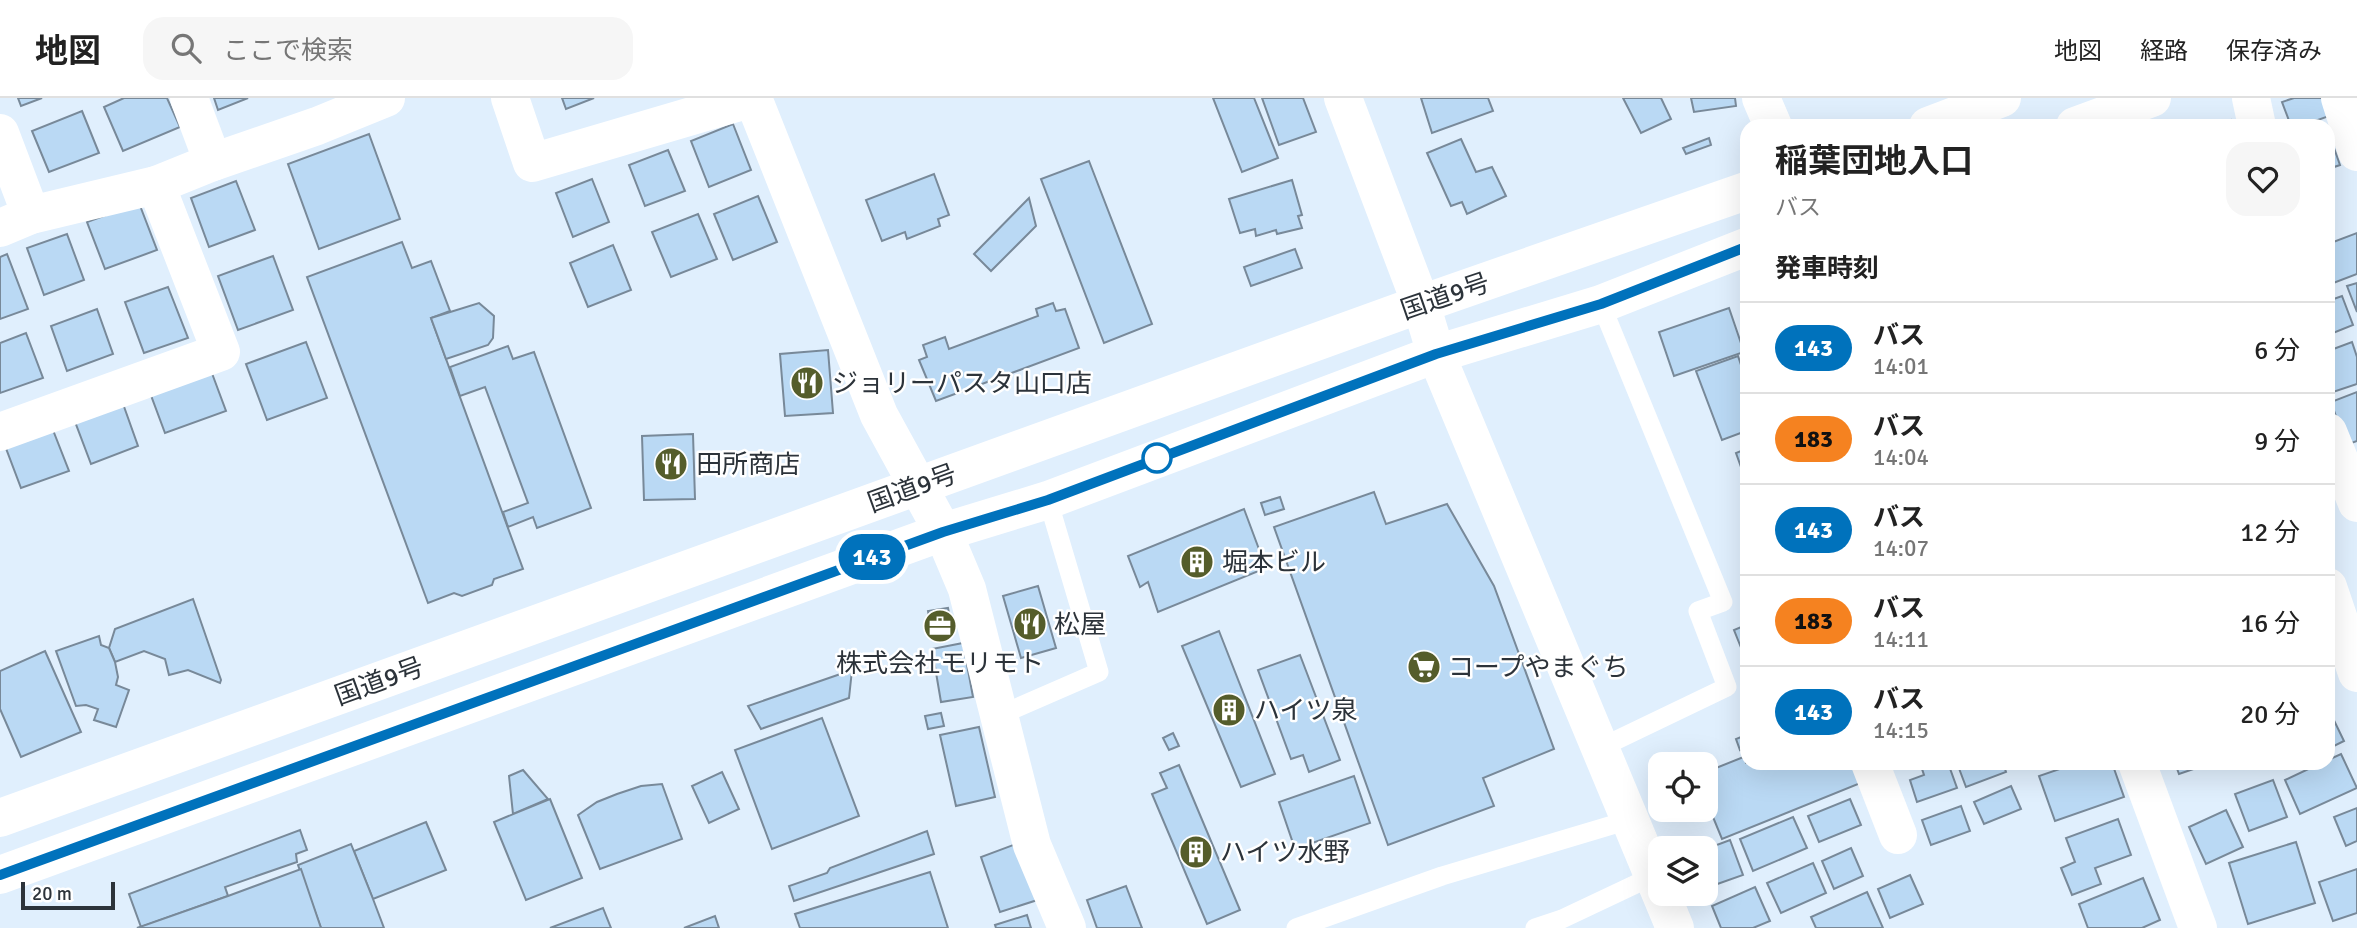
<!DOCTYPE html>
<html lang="ja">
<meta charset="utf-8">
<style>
:root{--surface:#fff;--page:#f6f6f6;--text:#222;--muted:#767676;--line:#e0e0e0}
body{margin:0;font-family:Signika,"Noto Sans JP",sans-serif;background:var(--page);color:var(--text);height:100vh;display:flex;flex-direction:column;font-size:26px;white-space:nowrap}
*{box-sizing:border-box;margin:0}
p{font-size:23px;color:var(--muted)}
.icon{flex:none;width:38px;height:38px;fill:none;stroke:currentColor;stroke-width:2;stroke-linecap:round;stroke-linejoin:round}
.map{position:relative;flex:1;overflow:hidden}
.sheet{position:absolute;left:1740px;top:21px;width:595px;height:651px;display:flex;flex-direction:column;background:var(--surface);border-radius:21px;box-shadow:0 7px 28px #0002}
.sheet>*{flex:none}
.badge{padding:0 14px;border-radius:23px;font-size:24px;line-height:46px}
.tools{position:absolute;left:1648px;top:654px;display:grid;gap:14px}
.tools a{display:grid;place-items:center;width:70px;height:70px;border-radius:14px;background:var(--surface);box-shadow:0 7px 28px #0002;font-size:35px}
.scale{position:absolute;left:21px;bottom:18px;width:94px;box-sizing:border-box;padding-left:7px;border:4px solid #2c333a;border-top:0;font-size:19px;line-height:24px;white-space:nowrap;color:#2c333a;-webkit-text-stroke:5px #fff;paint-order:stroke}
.map>.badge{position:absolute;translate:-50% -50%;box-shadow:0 0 0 4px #fff}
h2{padding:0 35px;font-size:26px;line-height:63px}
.round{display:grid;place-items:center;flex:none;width:74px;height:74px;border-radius:21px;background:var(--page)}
.head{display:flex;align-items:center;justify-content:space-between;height:119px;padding:0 35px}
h1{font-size:33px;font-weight:700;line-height:52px}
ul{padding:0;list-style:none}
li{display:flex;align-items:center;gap:21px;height:91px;padding:0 35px;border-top:2px solid var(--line)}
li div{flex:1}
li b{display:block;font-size:26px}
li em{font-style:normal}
li .badge{min-width:77px;font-weight:700;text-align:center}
header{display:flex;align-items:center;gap:42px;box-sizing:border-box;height:98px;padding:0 35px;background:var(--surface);border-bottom:2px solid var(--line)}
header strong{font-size:33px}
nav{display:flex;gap:38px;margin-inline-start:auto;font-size:24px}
.search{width:490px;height:63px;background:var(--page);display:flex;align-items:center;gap:18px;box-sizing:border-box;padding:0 24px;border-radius:21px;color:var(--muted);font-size:26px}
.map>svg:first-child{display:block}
.building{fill:#bad9f4;stroke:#788999;stroke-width:2}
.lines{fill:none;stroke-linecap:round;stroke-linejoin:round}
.lane{stroke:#fff;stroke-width:19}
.street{stroke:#fff;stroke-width:38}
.secondary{stroke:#fff;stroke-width:38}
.highway{stroke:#fff;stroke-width:38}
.line-casing{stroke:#fff;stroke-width:16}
.line{stroke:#0072bc;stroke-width:10}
.stop-dot{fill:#fff;stroke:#0072bc;stroke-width:3.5}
.labels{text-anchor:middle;stroke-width:5;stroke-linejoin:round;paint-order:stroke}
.street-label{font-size:26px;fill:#2c333a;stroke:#fff}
.poi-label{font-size:26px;fill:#2c333a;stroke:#fff;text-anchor:start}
</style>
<header>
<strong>地図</strong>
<div class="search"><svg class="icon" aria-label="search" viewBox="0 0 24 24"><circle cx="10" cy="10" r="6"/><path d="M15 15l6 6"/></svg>ここで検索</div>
<nav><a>地図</a><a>経路</a><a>保存済み</a></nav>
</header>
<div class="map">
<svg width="2357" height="830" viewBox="0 0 2357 830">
<rect width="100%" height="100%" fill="#e0effd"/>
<g class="building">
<polygon points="18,0 42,0 21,8"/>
<polygon points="124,0 167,0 180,29 123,53 104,9"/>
<polygon points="214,0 248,0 218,12"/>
<polygon points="562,0 594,0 566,11"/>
<polygon points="1213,0 1254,0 1278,60 1242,74"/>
<polygon points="1262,0 1303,0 1316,34 1279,47"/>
<polygon points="1421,0 1488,0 1493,13 1432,35"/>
<polygon points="1623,0 1661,0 1671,21 1641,35"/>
<polygon points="1691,0 1735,0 1736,8 1694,14"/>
<polygon points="2294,0 2326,0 2332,17 2301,28 2291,28 2282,4"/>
<polygon points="82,13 99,55 49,74 32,33"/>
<polygon points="2231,22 2233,28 2215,28"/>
<polygon points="733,26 751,72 709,89 691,43"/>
<polygon points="2328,33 2340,67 2328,71"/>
<polygon points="369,36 400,121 319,151 288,66"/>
<polygon points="1709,40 1711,47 1686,56 1683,50"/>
<polygon points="1461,41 1476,74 1492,69 1506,98 1467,116 1462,104 1451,108 1427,55"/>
<polygon points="668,52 685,93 645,108 629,67"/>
<polygon points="1089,63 1152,226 1104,245 1041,81"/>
<polygon points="934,76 949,117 938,121 940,128 907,141 905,134 882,143 866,102"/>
<polygon points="592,81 609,124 573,139 556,95"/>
<polygon points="1292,82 1302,117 1298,118 1302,130 1277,136 1276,132 1256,138 1255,131 1240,135 1229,101"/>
<polygon points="236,83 255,132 209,149 191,100"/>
<polygon points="758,98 777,144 733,162 714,116"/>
<polygon points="1029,100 1036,128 991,173 974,156"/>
<polygon points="139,105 157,152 105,171 87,124"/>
<polygon points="698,116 717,161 671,179 652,134"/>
<polygon points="2357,135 2357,176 2328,187 2328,146"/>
<polygon points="67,136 84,182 44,197 27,150"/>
<polygon points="402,144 412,170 431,163 450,213 431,220 523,471 494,481 492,487 462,498 454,495 428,505 307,179"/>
<polygon points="613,147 631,192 588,209 570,165"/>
<polygon points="1295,151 1302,170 1251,188 1244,169"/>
<polygon points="7,156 28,211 0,221 0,159"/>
<polygon points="273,158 293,212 238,232 218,178"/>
<polygon points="2357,185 2357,214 2347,188"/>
<polygon points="168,189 188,240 144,255 125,204"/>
<polygon points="2342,198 2353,227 2328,237 2328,203"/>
<polygon points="479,205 494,218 493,240 488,247 446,261 431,220"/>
<polygon points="1053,205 1056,213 1065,211 1079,250 936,303 919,262 927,259 923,247 945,239 949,251 1038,218 1036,211"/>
<polygon points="1729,210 1744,254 1674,278 1659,234"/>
<polygon points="97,211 113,256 67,273 51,228"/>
<polygon points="26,235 43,280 0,295 0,245"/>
<polygon points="306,244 327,300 267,322 246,266"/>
<polygon points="2352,244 2357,259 2357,286 2330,295 2328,287 2328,253"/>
<polygon points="508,248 513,261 534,254 591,410 537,430 533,419 508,429 503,414 528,405 485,289 460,298 450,269"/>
<polygon points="828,252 833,315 785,318 780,256"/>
<polygon points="1738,258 1746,282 1746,333 1722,342 1696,273"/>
<polygon points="210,270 226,313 165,335 149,292"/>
<polygon points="2357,294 2357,343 2346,347 2331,304"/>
<polygon points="122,303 138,348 91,366 74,321"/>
<polygon points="51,327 69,373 21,390 4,345"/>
<polygon points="693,336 695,401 644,402 642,338"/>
<polygon points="1746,351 1746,383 1736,355"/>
<polygon points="2328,388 2333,406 2328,408"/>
<polygon points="1374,394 1386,426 1447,406 1494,488 1554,651 1483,680 1494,708 1388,747 1274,429"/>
<polygon points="1280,399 1284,411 1265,417 1261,405"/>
<polygon points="1244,411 1266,470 1158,514 1148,484 1140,489 1128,458"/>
<polygon points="1038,488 1056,550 1021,560 1003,498"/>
<polygon points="193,501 221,582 220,585 188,572 169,577 165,561 144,553 115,564 109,550 115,531"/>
<polygon points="948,510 953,537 933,540 928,513"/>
<polygon points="1746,527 1746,562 1734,532"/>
<polygon points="1219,533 1275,676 1241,689 1182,548"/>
<polygon points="99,538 101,547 109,550 115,564 118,579 116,587 129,592 116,629 94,622 98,611 86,607 76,608 56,553"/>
<polygon points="963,545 973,599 941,604 932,551"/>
<polygon points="45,553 81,634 21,659 0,611 0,573"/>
<polygon points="1300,557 1340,662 1309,674 1303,657 1291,661 1258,572"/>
<polygon points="852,572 849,600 761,631 748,608"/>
<polygon points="2328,610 2344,643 2328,651"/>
<polygon points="941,615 944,628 928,631 925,618"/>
<polygon points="822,620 859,718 772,751 735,652"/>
<polygon points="979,629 995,699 956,708 940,637"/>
<polygon points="1173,635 1179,648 1169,652 1163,640"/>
<polygon points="1746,637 1746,649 1740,652 1736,641"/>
<polygon points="2341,656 2357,690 2300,716 2285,682 2321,665 2328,665 2328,662"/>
<polygon points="1746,658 1746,665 1861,665 1868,682 1722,741 1706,702 1706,674"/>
<polygon points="1920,665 1948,665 1957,690 1917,704 1910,682 1924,677"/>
<polygon points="1957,665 2003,665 2006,674 1966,689"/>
<polygon points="2077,665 2112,665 2124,699 2055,723 2039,678"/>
<polygon points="2175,665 2211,665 2179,676"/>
<polygon points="1179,667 1240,812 1207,826 1152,696 1167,690 1160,675"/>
<polygon points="523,672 548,701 513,716 509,678"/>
<polygon points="722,674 739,711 709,725 692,688"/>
<polygon points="1354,678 1370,725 1295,751 1279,704"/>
<polygon points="2273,682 2287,719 2249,733 2235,696"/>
<polygon points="662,686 682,741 600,771 578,717 597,704 617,696 641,688"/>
<polygon points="2011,688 2021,711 1984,726 1974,704"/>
<polygon points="550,701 582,780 526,802 494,724"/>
<polygon points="1850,701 1861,727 1819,744 1808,718"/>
<polygon points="1961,708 1970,733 1931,747 1922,722"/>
<polygon points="2357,710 2357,743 2346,748 2334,719"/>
<polygon points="2226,712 2243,749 2206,766 2189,729"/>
<polygon points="1793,719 1807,750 1753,773 1740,741"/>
<polygon points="2118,721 2131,757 2095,770 2101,786 2072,797 2061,770 2075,764 2066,740"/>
<polygon points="426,724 446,772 373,801 354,753"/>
<polygon points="300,732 307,752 296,756 297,764 225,789 228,798 141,829 129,796"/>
<polygon points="927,733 934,756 794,803 789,788 827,775 830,770"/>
<polygon points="1035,739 1053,797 1000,814 981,759"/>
<polygon points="1730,742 1743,777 1706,790 1706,751"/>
<polygon points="2296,744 2315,805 2248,826 2229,765"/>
<polygon points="351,746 373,801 384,830 321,830 298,767"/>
<polygon points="1851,750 1863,778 1834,791 1822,763"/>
<polygon points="1813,765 1826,795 1781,815 1767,785"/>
<polygon points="301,771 321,830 137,830 228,798"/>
<polygon points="2357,771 2357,815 2333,823 2319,784"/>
<polygon points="930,774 948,830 800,830 795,816"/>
<polygon points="1910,777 1923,806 1890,820 1878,791"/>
<polygon points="2143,780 2160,822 2142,830 2088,830 2079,806"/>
<polygon points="1126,788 1142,830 1097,830 1087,802"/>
<polygon points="1755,789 1770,823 1753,830 1721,830 1712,808"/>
<polygon points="1867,794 1883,830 1816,830 1811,819"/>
<polygon points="603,810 611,830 550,830"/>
<polygon points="1027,817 1031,830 996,830 995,827"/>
<polygon points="715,818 719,830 684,830"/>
</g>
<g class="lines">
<g class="lane">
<polyline points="998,618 1099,574 1048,402"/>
<polyline points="1600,650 1727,589 1698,513 1723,504 1601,206"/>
<polyline points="1296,830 1442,778 1629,722"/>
<polyline points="1535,830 1562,821 1653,778"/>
</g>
<g class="street">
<polyline points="189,0 213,64"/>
<polyline points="510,0 532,65 753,0 879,317 943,434 967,491 1032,747 1067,830"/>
<polyline points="1761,0 1773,28"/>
<polyline points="2251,0 2257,28"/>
<polyline points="2340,0 2357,54"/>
<polyline points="0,35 31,117"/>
<polyline points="0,130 31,117 156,87 213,64 317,28 386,0"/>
<polyline points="0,334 221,254 156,87"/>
<polyline points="2328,334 2357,405"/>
<polyline points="2328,489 2357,575"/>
<polyline points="1870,665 1898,737"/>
<polyline points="2137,665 2198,830"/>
</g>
<polyline class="secondary" points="1343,0 1421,206 1436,256 1675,830"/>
<g class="highway">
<polyline points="1928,28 2002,0"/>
<polyline points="2075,28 2152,0"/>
<polyline points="0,720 1421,206 1746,93"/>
<polyline points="0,777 943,434 1048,402 1436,256 1601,206 1746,149"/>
</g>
</g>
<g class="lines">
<defs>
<polyline id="line" points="0,777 943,434 1048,402 1436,256 1601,206 1746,149"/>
</defs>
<use href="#line" class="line-casing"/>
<use href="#line" class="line"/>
</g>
<defs>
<symbol id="restaurant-disc" viewBox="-11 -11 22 22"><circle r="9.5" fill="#555d2b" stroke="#fff"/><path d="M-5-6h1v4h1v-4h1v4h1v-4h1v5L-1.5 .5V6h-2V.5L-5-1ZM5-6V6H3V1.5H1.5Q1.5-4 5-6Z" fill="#fff"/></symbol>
<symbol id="building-disc" viewBox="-11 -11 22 22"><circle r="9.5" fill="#555d2b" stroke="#fff"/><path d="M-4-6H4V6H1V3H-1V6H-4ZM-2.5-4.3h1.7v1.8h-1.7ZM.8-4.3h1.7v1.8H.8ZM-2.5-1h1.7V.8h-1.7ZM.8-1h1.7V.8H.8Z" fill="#fff"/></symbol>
<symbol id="office-disc" viewBox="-11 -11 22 22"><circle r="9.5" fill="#555d2b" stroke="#fff"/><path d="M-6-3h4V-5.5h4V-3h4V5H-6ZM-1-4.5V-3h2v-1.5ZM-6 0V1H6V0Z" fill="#fff"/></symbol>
<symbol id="supermarket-disc" viewBox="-11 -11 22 22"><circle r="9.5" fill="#555d2b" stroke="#fff"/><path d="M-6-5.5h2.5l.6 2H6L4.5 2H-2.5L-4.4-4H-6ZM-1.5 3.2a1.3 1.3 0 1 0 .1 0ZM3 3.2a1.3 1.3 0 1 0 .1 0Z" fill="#fff"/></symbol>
</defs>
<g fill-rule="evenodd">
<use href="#restaurant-disc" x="788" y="266" width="38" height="38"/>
<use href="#restaurant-disc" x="652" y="347" width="38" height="38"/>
<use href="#building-disc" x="1178" y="445" width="38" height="38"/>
<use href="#restaurant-disc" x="1011" y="507" width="38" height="38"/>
<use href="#office-disc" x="921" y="509" width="38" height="38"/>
<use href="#supermarket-disc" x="1405" y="550" width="38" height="38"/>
<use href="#building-disc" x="1210" y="593" width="38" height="38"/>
<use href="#building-disc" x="1177" y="735" width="38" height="38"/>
</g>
<circle class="stop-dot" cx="1157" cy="360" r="14"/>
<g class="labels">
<g class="street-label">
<text transform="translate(1445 198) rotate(-19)" y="9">国道9号</text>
<text transform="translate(912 390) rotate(-20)" y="9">国道9号</text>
<text transform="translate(379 583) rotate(-20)" y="9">国道9号</text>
</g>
<g class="poi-label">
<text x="832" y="294">ジョリーパスタ山口店</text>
<text x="696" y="375">田所商店</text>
<text x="1222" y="473">堀本ビル</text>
<text x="1054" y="535">松屋</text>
<text x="940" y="574" text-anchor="middle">株式会社モリモト</text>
<text x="1448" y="578">コープやまぐち</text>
<text x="1254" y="621">ハイツ泉</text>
<text x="1220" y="763">ハイツ水野</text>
</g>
</g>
</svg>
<div class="tools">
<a><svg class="icon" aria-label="locate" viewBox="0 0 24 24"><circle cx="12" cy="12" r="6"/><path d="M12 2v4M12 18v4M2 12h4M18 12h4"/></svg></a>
<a><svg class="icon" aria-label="layers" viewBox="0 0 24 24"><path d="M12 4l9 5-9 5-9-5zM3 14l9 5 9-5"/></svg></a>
</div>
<div class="scale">20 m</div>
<b class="badge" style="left:872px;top:459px;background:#0072bc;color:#fff">143</b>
<section class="sheet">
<div class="head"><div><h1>稲葉団地入口</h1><p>バス</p></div><a class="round"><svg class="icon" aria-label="heart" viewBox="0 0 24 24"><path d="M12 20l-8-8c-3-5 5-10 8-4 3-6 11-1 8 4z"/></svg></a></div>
<h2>発車時刻</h2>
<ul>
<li><span class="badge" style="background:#0072bc;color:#fff">143</span><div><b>バス</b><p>14:01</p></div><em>6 分</em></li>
<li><span class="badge" style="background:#f58220;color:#111">183</span><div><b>バス</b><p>14:04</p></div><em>9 分</em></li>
<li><span class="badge" style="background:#0072bc;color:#fff">143</span><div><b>バス</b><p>14:07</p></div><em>12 分</em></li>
<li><span class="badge" style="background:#f58220;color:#111">183</span><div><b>バス</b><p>14:11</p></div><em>16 分</em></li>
<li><span class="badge" style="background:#0072bc;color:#fff">143</span><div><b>バス</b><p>14:15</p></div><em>20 分</em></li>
</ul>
</section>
</div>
